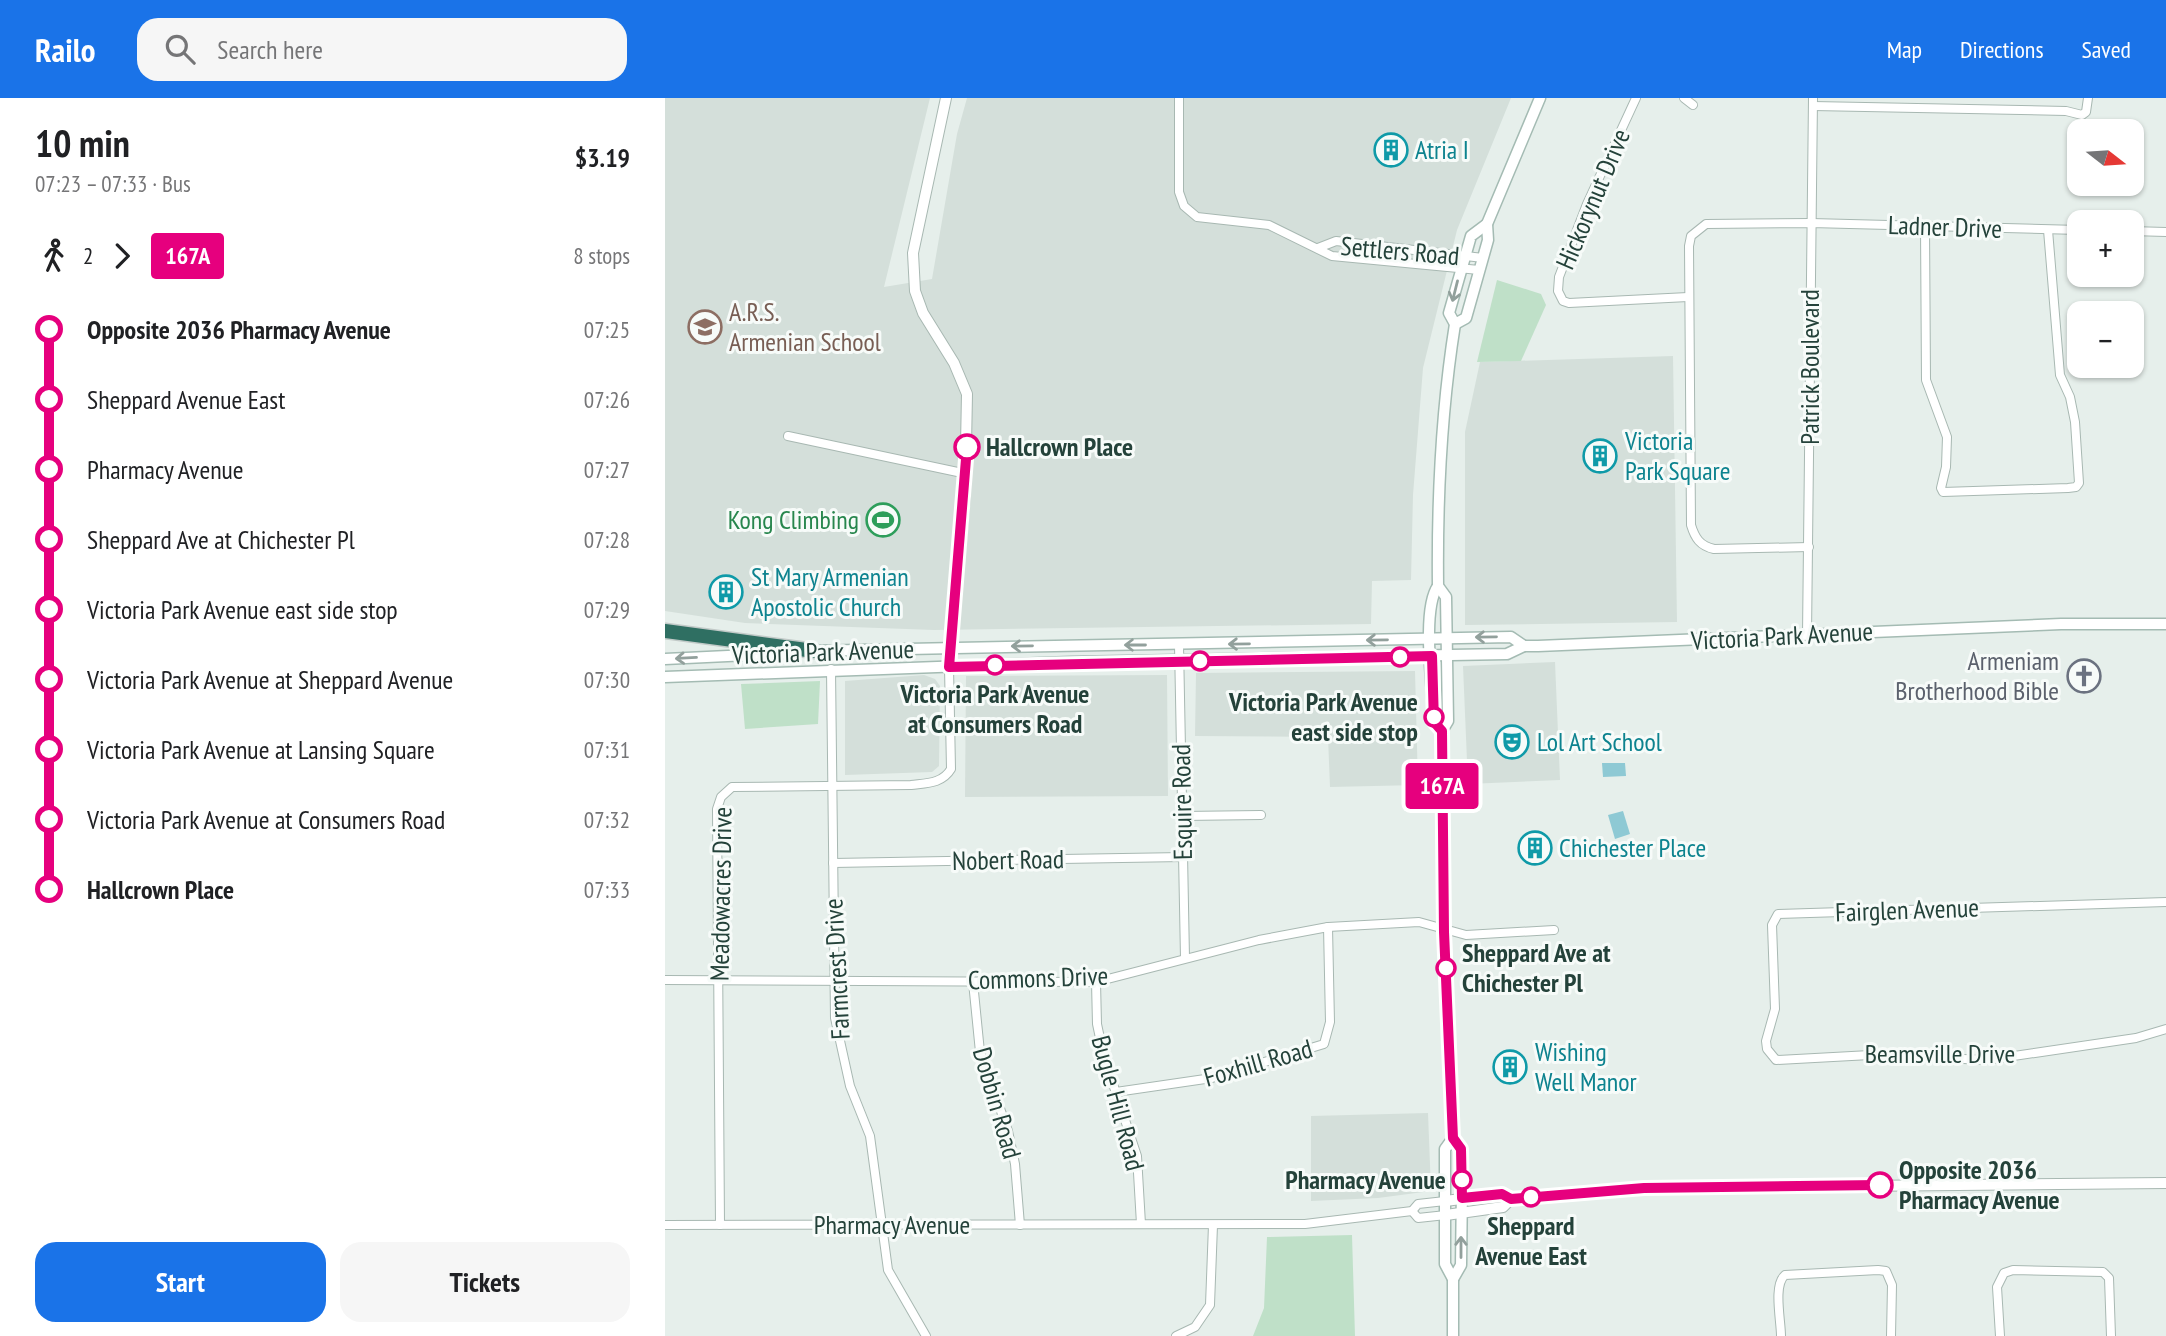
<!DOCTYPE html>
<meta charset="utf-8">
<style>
:root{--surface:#fff;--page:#f6f6f6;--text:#202124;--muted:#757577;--accent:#1a73e8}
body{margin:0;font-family:"PT Sans Narrow",sans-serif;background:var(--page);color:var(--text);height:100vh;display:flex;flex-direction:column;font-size:26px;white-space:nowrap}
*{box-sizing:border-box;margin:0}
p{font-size:23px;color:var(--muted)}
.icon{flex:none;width:38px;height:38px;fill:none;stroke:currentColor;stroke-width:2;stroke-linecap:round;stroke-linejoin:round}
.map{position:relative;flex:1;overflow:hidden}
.details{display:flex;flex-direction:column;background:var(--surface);width:665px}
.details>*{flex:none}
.badge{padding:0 14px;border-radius:5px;font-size:24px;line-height:46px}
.needle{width:46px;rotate:107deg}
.fabs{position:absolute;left:1402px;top:21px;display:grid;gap:14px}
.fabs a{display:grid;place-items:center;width:77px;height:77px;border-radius:14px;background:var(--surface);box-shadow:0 2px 5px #0004;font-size:35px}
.map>.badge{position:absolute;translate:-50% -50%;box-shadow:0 0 0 4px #fff}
.legs{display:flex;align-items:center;gap:10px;height:77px;padding:0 35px;font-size:23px}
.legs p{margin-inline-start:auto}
.headline{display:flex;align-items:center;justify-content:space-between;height:119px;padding:0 35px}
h1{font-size:38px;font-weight:600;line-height:52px}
.cta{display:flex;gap:14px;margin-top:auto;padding:14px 35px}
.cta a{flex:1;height:80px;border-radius:21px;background:var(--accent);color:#fff;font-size:28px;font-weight:600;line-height:80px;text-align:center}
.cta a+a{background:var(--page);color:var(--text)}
ul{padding:0 35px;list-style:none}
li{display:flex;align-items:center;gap:24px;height:70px;font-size:26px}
li i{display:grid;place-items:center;width:10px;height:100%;margin:0 9px;background:currentColor}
li i::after{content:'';width:18px;height:18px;margin:-9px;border:5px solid;border-radius:50%;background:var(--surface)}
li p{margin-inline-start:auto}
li:first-child i{background:linear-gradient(#0000 50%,currentColor 0)}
li:last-child i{background:linear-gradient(currentColor 50%,#0000 0)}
header{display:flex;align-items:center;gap:42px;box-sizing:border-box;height:98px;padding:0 35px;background:var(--accent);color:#fff}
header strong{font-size:33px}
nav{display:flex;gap:38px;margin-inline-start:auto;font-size:24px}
.search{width:490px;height:63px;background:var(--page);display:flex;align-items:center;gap:18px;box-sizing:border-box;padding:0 24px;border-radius:21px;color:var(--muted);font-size:26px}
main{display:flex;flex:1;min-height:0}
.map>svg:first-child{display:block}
.built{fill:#d4dfda}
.green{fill:#bfe0c8}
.water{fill:#8ec9d4}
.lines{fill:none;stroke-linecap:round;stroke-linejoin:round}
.minor-casing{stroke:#a8b8b2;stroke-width:10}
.tertiary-casing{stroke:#a8b8b2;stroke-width:12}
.secondary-casing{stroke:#a4bbb3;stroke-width:13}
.motorway-casing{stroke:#c2cac8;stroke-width:17}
.minor{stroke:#fff;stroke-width:8}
.tertiary{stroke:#fff;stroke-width:10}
.secondary{stroke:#fff;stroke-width:10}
.motorway{stroke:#2f6f62;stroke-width:14}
.oneway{stroke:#92a09c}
.line-1-casing{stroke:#fff;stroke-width:16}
.line-1{stroke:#e6007e;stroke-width:10}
.stop-1-dot{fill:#fff;stroke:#e6007e;stroke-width:3.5}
.labels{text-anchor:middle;stroke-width:6;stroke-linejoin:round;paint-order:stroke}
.culture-label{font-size:26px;fill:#0d838f;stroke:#f7fbf9;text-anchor:start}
.street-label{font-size:26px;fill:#24423a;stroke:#f7fbf9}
.education-label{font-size:26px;fill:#785e54;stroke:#f7fbf9;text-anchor:start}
.stop-label{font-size:26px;font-weight:bold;fill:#24423a;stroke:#f7fbf9;text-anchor:start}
.leisure-label{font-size:26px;fill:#27864d;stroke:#f7fbf9;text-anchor:end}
.worship-label{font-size:26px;fill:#5b616d;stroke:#f7fbf9;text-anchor:end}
</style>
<header>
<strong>Railo</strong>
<div class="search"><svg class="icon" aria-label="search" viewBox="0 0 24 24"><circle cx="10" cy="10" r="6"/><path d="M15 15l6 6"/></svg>Search here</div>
<nav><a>Map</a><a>Directions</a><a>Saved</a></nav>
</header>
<main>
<section class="details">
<div class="headline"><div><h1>10 min</h1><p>07:23 – 07:33 · Bus</p></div><b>$3.19</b></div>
<div class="legs"><svg class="icon" aria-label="walk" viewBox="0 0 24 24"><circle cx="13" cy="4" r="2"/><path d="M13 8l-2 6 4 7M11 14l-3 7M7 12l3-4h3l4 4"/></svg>2<svg class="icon" aria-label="forward" viewBox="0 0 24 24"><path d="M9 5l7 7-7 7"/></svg><b class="badge" style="background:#e6007e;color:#fff">167A</b><p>8 stops</p></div>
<ul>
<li><i style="color:#e6007e"></i><b>Opposite 2036 Pharmacy Avenue</b><p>07:25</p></li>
<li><i style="color:#e6007e"></i><span>Sheppard Avenue East</span><p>07:26</p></li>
<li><i style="color:#e6007e"></i><span>Pharmacy Avenue</span><p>07:27</p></li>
<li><i style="color:#e6007e"></i><span>Sheppard Ave at Chichester Pl</span><p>07:28</p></li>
<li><i style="color:#e6007e"></i><span>Victoria Park Avenue east side stop</span><p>07:29</p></li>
<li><i style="color:#e6007e"></i><span>Victoria Park Avenue at Sheppard Avenue</span><p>07:30</p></li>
<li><i style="color:#e6007e"></i><span>Victoria Park Avenue at Lansing Square</span><p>07:31</p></li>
<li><i style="color:#e6007e"></i><span>Victoria Park Avenue at Consumers Road</span><p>07:32</p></li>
<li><i style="color:#e6007e"></i><b>Hallcrown Place</b><p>07:33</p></li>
</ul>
<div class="cta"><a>Start</a><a>Tickets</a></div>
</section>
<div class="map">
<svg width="1501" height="1238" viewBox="0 0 1501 1238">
<rect width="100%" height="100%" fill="#e6efeb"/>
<g class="built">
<polygon points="0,0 265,0 219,189 267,181 292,36 302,0 846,0 792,132 758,270 748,397 746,482 707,483 706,526 269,532 80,525 0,513"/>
<polygon points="1008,258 1012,524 800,527 800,334 815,264"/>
<polygon points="890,564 895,682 803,686 798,568"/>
<polygon points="750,573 753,687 665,689 663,639 530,638 531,575"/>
<polygon points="259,577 270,581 275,588 274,668 267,674 180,677 180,583"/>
<polygon points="502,577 503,698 300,699 301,578"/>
<polygon points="763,1015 766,1093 713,1100 646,1103 646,1018"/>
</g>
<g class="green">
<polygon points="832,182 876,196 881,207 856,263 812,264"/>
<polygon points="155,583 153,626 80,631 76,586"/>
<polygon points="687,1137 690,1238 588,1238 599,1210 602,1139"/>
</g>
<g class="water">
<polygon points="937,665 960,665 961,678 938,679"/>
<polygon points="958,713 965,736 950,741 943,717"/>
</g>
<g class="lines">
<defs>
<g id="minor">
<polyline points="514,0 514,94 519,108 532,119 604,127 667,158 814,172"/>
<polyline points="971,0 922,106 894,179 893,193 898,203 904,205 1023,199"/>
<polyline points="1019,0 1028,7"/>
<polyline points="1148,8 1401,13 1417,17 1421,14 1423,0"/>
<polyline points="1260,128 1261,282 1282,339 1281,369 1276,390 1278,394 1403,390 1411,389 1414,385 1410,324 1405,299 1395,277 1383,132"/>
<polyline points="1466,133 1501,134"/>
<polyline points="653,150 671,143 818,160"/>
<polyline points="123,338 302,376"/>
<path d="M1144 449 1049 451C1035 448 1030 440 1026 427L1024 148 1026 138 1041 126 1146 125 1414 132"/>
<polyline points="1142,537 1148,0"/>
<polyline points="514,547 520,860"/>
<polyline points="166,571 170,920 185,988 205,1038 223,1172 261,1238"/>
<polyline points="518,718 596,717"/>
<polyline points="168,765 518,759"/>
<polyline points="1501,804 1113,816 1107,827 1110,911 1101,943 1102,951 1111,962 1205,957 1322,962 1471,940 1501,931"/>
<polyline points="0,882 431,884 594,842 663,829 754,824 801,837 889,832"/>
<polyline points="308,884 315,954 343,1033 350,1066 355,1127"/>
<polyline points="431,884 432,926 439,959 472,1058 476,1126"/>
<polyline points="451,994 547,980 659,946 665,924 663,829"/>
<polyline points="747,1113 753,1120 781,1117"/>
<polyline points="0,1127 640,1126 747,1113 753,1106 780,1103"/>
<path d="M55 1127 52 711 56 699 67 689 246 687C261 685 277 686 286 671L284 569"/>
<polyline points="511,1238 530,1229 545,1207 548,1127"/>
<path d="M1116 1238C1116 1222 1108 1187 1120 1177L1213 1172 1221 1173 1227 1187 1226 1238"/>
<polyline points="1335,1238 1332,1189 1339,1175 1348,1172 1438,1174 1444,1180 1446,1238"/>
</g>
<g id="tertiary">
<polyline points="281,0 248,155 250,193 258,215 289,265 302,296 300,398 284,569"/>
<polyline points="780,1103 837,1096 846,1101 979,1090 1501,1085"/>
<polyline points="781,1117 838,1109 846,1101"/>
</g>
<g id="secondary">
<polyline points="790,226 801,220 823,142 822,126 875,0"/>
<path d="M773 488C756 511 768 593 769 624L777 633"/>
<polyline points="144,553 846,539 859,548"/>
<polyline points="0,561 124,555"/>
<polyline points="0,579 405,564 842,556 859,548 873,548 1396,526 1501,526"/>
<polyline points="788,1040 780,1051 780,1166 788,1181 788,1238"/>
<path d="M788 1181 796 1167 797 1088 796 1051 788 1040 779 834 777 633 783 623 781 499 773 488C772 399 776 314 790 226L784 215 806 138 822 126"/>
</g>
<polyline id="motorway" points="0,533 149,553"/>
</defs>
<use href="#minor" class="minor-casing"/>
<use href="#tertiary" class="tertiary-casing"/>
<use href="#secondary" class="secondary-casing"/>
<use href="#motorway" class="motorway-casing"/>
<use href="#minor" class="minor"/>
<use href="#tertiary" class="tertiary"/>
<use href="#secondary" class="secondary"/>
<use href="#motorway" class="motorway"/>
</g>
<defs><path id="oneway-shaft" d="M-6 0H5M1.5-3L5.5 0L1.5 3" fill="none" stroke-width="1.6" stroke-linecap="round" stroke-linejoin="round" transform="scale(1.75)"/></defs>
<g class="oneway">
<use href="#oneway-shaft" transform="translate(790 193) rotate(104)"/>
<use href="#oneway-shaft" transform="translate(821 539) rotate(179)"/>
<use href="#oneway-shaft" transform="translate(712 542) rotate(179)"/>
<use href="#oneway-shaft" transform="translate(574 546) rotate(179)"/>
<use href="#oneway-shaft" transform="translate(470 547) rotate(-180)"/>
<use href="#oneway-shaft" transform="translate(357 548) rotate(179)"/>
<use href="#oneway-shaft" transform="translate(21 560) rotate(177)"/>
<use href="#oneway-shaft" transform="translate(796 1149) rotate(-90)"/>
</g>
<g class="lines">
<defs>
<polyline id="line-1" points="302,349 284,569 767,558 769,624 777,633 779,834 788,1040 796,1051 797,1100 837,1096 846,1101 979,1090 1215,1087"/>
</defs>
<use href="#line-1" class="line-1-casing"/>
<use href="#line-1" class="line-1"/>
</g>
<defs>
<symbol id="building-ring" viewBox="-11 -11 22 22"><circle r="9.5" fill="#f7fbf9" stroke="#0f9aa8" stroke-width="1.5"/><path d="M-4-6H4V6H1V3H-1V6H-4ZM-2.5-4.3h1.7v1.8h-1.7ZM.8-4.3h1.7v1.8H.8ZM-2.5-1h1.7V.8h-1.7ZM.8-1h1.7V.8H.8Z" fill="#0f9aa8"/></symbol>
<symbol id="school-ring" viewBox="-11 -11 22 22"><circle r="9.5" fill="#f7fbf9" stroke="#8d6e63" stroke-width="1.5"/><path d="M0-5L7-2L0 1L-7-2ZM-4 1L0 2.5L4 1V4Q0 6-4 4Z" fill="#8d6e63"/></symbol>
<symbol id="stadium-ring" viewBox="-11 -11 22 22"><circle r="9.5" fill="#f7fbf9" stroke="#2e9e5b" stroke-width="1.5"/><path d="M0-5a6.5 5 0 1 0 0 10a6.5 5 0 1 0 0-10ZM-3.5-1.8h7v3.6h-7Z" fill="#2e9e5b"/></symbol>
<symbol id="church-ring" viewBox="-11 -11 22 22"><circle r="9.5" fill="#f7fbf9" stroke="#6b7280" stroke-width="1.5"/><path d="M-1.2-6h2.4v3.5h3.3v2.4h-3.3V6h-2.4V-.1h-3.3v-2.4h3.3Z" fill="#6b7280"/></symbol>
<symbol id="theatre-ring" viewBox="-11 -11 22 22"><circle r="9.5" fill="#f7fbf9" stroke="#0f9aa8" stroke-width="1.5"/><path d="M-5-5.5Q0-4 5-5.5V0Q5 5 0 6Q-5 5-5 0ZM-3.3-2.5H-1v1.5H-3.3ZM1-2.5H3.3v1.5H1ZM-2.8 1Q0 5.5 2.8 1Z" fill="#0f9aa8"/></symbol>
</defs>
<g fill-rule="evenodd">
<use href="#building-ring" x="707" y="33" width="38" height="38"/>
<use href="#school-ring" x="21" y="210" width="38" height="38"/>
<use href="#building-ring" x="916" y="339" width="38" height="38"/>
<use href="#stadium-ring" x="199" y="403" width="38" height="38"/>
<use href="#building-ring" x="42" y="475" width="38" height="38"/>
<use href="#church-ring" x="1400" y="559" width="38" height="38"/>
<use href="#theatre-ring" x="828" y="625" width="38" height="38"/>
<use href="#building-ring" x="851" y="731" width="38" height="38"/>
<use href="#building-ring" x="826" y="950" width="38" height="38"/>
</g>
<g class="stop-1-dot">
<circle cx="302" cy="349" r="12"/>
<circle cx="735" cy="559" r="9"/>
<circle cx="535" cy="563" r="9"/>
<circle cx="330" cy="567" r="9"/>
<circle cx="769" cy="619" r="9"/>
<circle cx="781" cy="870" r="9"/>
<circle cx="797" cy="1082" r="9"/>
<circle cx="1215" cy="1087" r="12"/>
<circle cx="866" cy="1099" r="9"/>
</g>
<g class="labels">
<g class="culture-label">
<text x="750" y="61">Atria I</text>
<text x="960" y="352">Victoria<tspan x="960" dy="30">Park Square</tspan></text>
<text x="86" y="488">St Mary Armenian<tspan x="86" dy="30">Apostolic Church</tspan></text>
<text x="872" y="653">Lol Art School</text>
<text x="894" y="759">Chichester Place</text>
<text x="870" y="963">Wishing<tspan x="870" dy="30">Well Manor</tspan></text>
</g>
<g class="street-label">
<text transform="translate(928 101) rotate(-67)" y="9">Hickorynut Drive</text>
<text transform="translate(1280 129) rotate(2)" y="9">Ladner Drive</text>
<text transform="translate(735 153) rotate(5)" y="9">Settlers Road</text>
<text transform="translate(1145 269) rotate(-90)" y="9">Patrick Boulevard</text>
<text transform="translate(1117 538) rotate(-3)" y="9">Victoria Park Avenue</text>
<text transform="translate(158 554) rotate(-2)" y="9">Victoria Park Avenue</text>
<text transform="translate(517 704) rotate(-91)" y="9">Esquire Road</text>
<text transform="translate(343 762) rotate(-1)" y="9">Nobert Road</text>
<text transform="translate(56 796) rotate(-89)" y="9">Meadowacres Drive</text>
<text transform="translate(1242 812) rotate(-2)" y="9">Fairglen Avenue</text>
<text transform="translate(172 871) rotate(-93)" y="9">Farmcrest Drive</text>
<text transform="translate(373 880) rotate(-2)" y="9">Commons Drive</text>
<text x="1275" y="965">Beamsville Drive</text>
<text transform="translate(593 965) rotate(-16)" y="9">Foxhill Road</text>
<text transform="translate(332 1005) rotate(74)" y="9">Dobbin Road</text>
<text transform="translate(453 1005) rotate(75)" y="9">Bugle Hill Road</text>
<text x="227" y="1136">Pharmacy Avenue</text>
</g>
<g class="education-label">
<text x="64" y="223">A.R.S.<tspan x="64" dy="30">Armenian School</tspan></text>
</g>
<g class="stop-label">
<text x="321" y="358">Hallcrown Place</text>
<text x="330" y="605" text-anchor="middle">Victoria Park Avenue<tspan x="330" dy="30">at Consumers Road</tspan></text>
<text x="753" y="613" text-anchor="end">Victoria Park Avenue<tspan x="753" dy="30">east side stop</tspan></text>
<text x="797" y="864">Sheppard Ave at<tspan x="797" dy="30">Chichester Pl</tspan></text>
<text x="1234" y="1081">Opposite 2036<tspan x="1234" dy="30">Pharmacy Avenue</tspan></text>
<text x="781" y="1091" text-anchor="end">Pharmacy Avenue</text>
<text x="866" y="1137" text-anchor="middle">Sheppard<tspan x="866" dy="30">Avenue East</tspan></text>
</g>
<g class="leisure-label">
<text x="194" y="431">Kong Climbing</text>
</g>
<g class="worship-label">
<text x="1394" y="572">Armeniam<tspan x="1394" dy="30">Brotherhood Bible</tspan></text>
</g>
</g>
</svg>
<div class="fabs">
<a><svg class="needle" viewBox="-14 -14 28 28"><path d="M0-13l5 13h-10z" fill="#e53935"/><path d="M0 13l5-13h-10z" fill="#757577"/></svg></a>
<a>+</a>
<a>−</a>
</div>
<b class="badge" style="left:777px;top:688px;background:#e6007e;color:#fff">167A</b>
</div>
</main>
